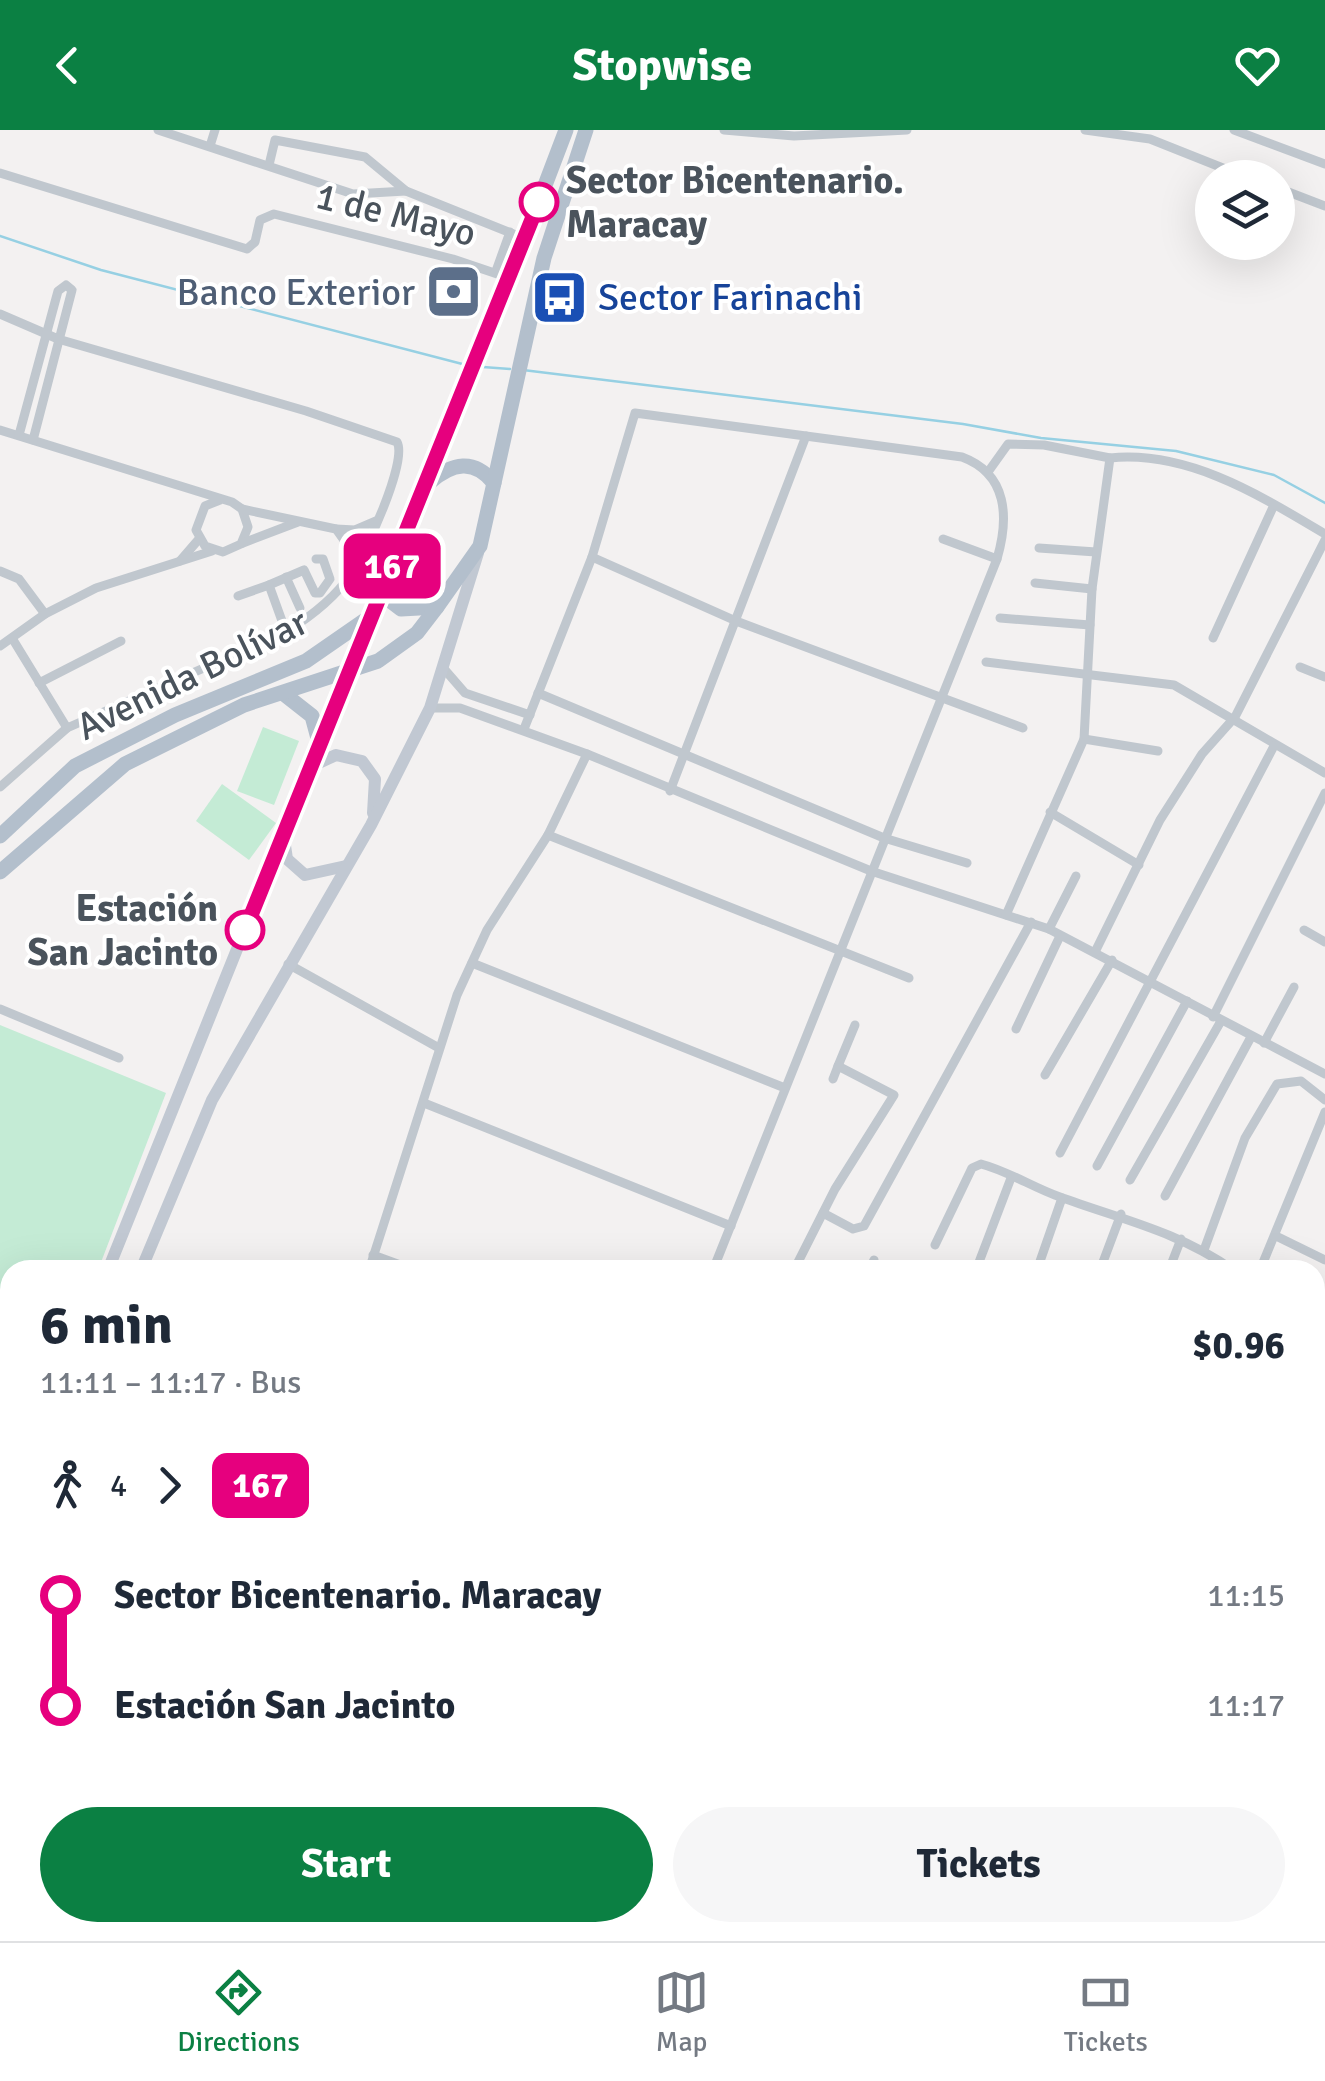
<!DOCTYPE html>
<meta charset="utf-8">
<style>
:root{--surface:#fff;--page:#f6f6f7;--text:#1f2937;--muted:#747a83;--line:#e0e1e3;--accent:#0b8043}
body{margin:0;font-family:Signika,sans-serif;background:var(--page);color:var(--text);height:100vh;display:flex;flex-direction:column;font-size:38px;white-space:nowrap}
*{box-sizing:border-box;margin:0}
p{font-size:32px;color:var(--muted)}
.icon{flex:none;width:55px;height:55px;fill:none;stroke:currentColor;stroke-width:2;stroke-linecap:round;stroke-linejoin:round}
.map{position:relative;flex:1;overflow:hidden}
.side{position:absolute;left:0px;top:1130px;width:1325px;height:682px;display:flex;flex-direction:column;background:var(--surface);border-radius:30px 30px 0 0;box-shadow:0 10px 40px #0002}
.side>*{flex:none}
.badge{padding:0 20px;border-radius:15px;font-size:35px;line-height:65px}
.fabs{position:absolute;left:1195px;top:30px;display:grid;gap:20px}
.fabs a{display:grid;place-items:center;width:100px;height:100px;border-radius:50%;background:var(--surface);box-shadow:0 10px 40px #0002;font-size:50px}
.map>.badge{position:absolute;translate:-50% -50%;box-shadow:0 0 0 5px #fff}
.legs{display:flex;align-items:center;gap:15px;height:110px;padding:0 40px;font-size:32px}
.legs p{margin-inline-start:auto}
.summary{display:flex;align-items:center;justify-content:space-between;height:170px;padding:0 40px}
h1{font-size:55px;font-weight:800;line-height:75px}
.button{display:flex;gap:20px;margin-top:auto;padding:20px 40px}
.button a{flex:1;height:115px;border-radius:60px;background:var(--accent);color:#fff;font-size:40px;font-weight:800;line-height:115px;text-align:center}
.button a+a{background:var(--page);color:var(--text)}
ul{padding:0 40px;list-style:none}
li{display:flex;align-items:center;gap:35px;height:110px;font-size:38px}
li i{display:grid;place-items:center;width:15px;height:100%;margin:0 12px;background:currentColor}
li i::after{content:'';width:25px;height:25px;margin:-12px;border:8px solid;border-radius:50%;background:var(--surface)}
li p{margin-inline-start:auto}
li:first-child i{background:linear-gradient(#0000 50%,currentColor 0)}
li:last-child i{background:linear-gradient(currentColor 50%,#0000 0)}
header{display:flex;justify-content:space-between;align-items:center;height:130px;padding:0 40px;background:var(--accent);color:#fff;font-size:45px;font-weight:800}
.tab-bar{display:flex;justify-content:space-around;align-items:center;height:140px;border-top:2px solid var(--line);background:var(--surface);font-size:28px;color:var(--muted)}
.tab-bar a{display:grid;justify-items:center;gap:5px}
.tab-bar .current{color:var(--accent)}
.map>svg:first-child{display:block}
.green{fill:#c4ebd5}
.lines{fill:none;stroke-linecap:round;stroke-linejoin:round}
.stream{stroke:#96d0e3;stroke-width:2.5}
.street{stroke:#c0c7ce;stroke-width:9}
.secondary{stroke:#c1c8d2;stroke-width:12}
.primary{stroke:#b3bfcc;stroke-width:15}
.line-1-casing{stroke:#fff;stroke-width:22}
.line-1{stroke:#e6007e;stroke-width:15}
.stop-1-dot{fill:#fff;stroke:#e6007e;stroke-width:5}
.labels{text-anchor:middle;stroke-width:8;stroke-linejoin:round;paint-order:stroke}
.stop-label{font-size:38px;font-weight:bold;fill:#4a535c;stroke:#fff;text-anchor:start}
.street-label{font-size:38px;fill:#4a535c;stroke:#fff}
.service-label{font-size:38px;fill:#4e5e75;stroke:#fff;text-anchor:end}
.transit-label{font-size:38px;fill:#164399;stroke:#fff;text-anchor:start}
</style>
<header><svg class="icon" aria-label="back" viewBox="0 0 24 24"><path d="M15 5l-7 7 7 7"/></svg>Stopwise<svg class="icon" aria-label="heart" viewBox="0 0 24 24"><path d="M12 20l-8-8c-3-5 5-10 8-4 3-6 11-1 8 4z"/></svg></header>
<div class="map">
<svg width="1325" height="1811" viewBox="0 0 1325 1811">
<rect width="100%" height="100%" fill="#f3f1f1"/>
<g class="green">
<polygon points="263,597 299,611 274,675 237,661"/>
<polygon points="222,654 276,693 249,730 196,691"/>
<polygon points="0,895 166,963 98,1140 10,1140 10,1360 0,1384"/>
</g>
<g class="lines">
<g class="stream">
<polyline points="0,106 101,140 470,236"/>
<polyline points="483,237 510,239"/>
<polyline points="523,240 963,294 1041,308 1176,321 1274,345 1325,373"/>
</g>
<g class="street">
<polyline points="158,0 353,64 406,61"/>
<polyline points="724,0 794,6 907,0"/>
<polyline points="1085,0 1150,9 1248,48"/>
<polyline points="1234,0 1325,34"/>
<polyline points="210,16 215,0"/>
<polyline points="269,35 275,10 365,27 406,61 526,109"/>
<polyline points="0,43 247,119 255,112 260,90 274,84 453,129 509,148"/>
<polyline points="1278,58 1325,76"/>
<polyline points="496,141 510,102"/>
<path d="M0 184 58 209 306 281 397 312C408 331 365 424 351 444 335 468 310 487 286 502L67 598 0 657"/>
<polyline points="0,300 232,372 242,379 248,397 241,414 223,422 205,416 196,400 205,376 220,370"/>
<polyline points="19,305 58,161 66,155 72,160 33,310"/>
<polyline points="988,342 1008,314 1044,315 1110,328"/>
<polyline points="242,379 336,399 358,430"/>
<polyline points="336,399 355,400 376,391"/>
<polyline points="943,409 997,429"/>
<polyline points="243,413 298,392"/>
<polyline points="1039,418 1096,422"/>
<polyline points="592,427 736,491 1023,598"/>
<polyline points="180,431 199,409"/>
<polyline points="0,441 19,449 45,484"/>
<polyline points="286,447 300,478"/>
<polyline points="1035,453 1092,459"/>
<polyline points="269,455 304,440 315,463 320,463 330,449 323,429 316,429"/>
<polyline points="238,466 269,455 286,502"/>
<polyline points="1000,488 1090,495"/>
<polyline points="12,508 67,598"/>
<polyline points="1213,508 1274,375"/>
<polyline points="0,516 45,484 96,458 212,421"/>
<polyline points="986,532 1174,555 1325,643"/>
<polyline points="1300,537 1325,547"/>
<polyline points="445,540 465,563 530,585"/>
<polyline points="39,553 121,511"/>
<polyline points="538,563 884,708 967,733"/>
<path d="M524 599 592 427 635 283 962 327C1008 344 1009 388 997 429L713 1140"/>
<polyline points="1084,609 1158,621"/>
<polyline points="587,624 871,741 1049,799 1325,944"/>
<polyline points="670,661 806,306"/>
<polyline points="1050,682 1139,735"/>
<polyline points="548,705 909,848"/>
<path d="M1006 785 1084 609 1092 459 1110 328C1188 320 1261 366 1325 404"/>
<polyline points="1049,799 1076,746"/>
<polyline points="1304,800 1325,812"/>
<polyline points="1095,822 1160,690 1202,624 1235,587 1325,410"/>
<polyline points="472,833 785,958"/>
<polyline points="288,834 439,918"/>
<polyline points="0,879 119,928"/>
<polyline points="1213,887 1325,663"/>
<polyline points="1016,899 1060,806"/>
<polyline points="1264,913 1294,857"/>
<polyline points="838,936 855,895"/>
<polyline points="1045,945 1112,830"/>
<polyline points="424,973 731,1096"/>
<polyline points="1060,1023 1274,616"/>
<polyline points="1097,1036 1187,871"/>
<polyline points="1130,1050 1221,891"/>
<polyline points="1165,1066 1251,907"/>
<polyline points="823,1083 853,1099 864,1096 1031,792"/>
<polyline points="1276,1106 1325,1130"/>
<path d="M935 1115 972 1038 981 1034C1008 1041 1034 1058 1060 1067 1123 1090 1177 1101 1233 1140"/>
<polyline points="1204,1120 1245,1008 1277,954 1301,951 1325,970"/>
<polyline points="373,1125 414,1140"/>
<polyline points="369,1140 457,865 487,800 548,705 587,624 460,578 430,578"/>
<polyline points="794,1140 835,1059 894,965 838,936 833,949"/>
<polyline points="869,1140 874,1130"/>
<polyline points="976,1140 1011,1048"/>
<polyline points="1037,1140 1062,1068"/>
<polyline points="1100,1140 1121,1084"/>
<polyline points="1169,1140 1181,1109"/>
<polyline points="1260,1140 1325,982"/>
<polyline points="1315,1191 1325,1196"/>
<polyline points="1315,1256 1325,1261"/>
<polyline points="1315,1325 1325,1331"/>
<polyline points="1315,1388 1320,1391"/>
<polyline points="1315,1435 1325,1438"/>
<polyline points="1315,1519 1325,1503"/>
<polyline points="1315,1731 1325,1735"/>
<polyline points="1323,1775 1325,1769"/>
</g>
<g class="secondary">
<polyline points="310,637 336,625 362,631 375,649 373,683"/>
<polyline points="284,709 287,729 305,745 346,736"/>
<polyline points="108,1140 371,486"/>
<polyline points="141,1140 212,970 371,695 430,578 478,423"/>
<polyline points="0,1408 10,1384"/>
<polyline points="0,1469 10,1446"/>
</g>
<g class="primary">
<path d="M430 352C452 333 474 328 494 353"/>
<polyline points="380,463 401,479 437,477"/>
<polyline points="284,564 312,586 319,612"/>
<polyline points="0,706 75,636 175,585 306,531 371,486 479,229 566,0"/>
<polyline points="0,742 125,634 244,575 378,531 417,503 437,477 480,416 544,128 586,0"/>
</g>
</g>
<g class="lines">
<defs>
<polyline id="line-1" points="245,800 539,72"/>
</defs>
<use href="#line-1" class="line-1-casing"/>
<use href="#line-1" class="line-1"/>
</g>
<defs>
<symbol id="bank-square" viewBox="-11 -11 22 22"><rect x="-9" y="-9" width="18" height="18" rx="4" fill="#5c6f8a" stroke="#fff"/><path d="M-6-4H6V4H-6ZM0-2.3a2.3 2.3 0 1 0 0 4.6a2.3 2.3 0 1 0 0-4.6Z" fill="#fff"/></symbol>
<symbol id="bus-square" viewBox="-11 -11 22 22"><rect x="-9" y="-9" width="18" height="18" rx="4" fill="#1a4fb4" stroke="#fff"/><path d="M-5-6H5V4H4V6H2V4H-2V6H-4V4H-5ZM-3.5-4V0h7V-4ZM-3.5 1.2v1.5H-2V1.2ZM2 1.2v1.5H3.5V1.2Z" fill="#fff"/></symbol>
</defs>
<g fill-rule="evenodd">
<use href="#bank-square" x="422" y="130" width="63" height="63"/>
<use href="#bus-square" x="528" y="136" width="63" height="63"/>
</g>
<g class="stop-1-dot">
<circle cx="539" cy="72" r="18"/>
<circle cx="245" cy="800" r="18"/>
</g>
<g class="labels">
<g class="stop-label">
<text x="566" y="63">Sector Bicentenario.<tspan x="566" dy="44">Maracay</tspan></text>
<text x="218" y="791" text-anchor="end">Estación<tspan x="218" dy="44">San Jacinto</tspan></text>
</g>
<g class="street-label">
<text transform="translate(396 84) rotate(14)" y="13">1 de Mayo</text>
<text transform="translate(192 544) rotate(-26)" y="13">Avenida Bolívar</text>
</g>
<g class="service-label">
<text x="415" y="175">Banco Exterior</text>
</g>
<g class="transit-label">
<text x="598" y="180">Sector Farinachi</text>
</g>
</g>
</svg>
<div class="fabs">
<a><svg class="icon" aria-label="layers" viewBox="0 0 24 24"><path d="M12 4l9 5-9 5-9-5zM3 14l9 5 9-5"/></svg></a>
</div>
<b class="badge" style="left:392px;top:436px;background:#e6007e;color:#fff">167</b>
<section class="side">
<div class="summary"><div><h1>6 min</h1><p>11:11 – 11:17 · Bus</p></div><b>$0.96</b></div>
<div class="legs"><svg class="icon" aria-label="walk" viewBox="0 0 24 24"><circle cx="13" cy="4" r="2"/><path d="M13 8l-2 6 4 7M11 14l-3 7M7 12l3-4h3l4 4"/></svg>4<svg class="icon" aria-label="forward" viewBox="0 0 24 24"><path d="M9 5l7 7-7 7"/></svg><b class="badge" style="background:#e6007e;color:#fff">167</b></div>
<ul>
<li><i style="color:#e6007e"></i><b>Sector Bicentenario. Maracay</b><p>11:15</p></li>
<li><i style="color:#e6007e"></i><b>Estación San Jacinto</b><p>11:17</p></li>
</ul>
<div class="button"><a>Start</a><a>Tickets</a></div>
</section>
</div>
<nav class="tab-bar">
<a class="current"><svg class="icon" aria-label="directions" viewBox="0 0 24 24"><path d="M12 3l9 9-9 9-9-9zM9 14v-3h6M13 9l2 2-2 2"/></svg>Directions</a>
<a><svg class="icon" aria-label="map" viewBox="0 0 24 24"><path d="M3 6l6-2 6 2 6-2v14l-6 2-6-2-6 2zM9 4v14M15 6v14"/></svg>Map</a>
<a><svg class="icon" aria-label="tickets" viewBox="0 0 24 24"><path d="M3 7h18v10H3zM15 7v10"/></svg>Tickets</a>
</nav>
